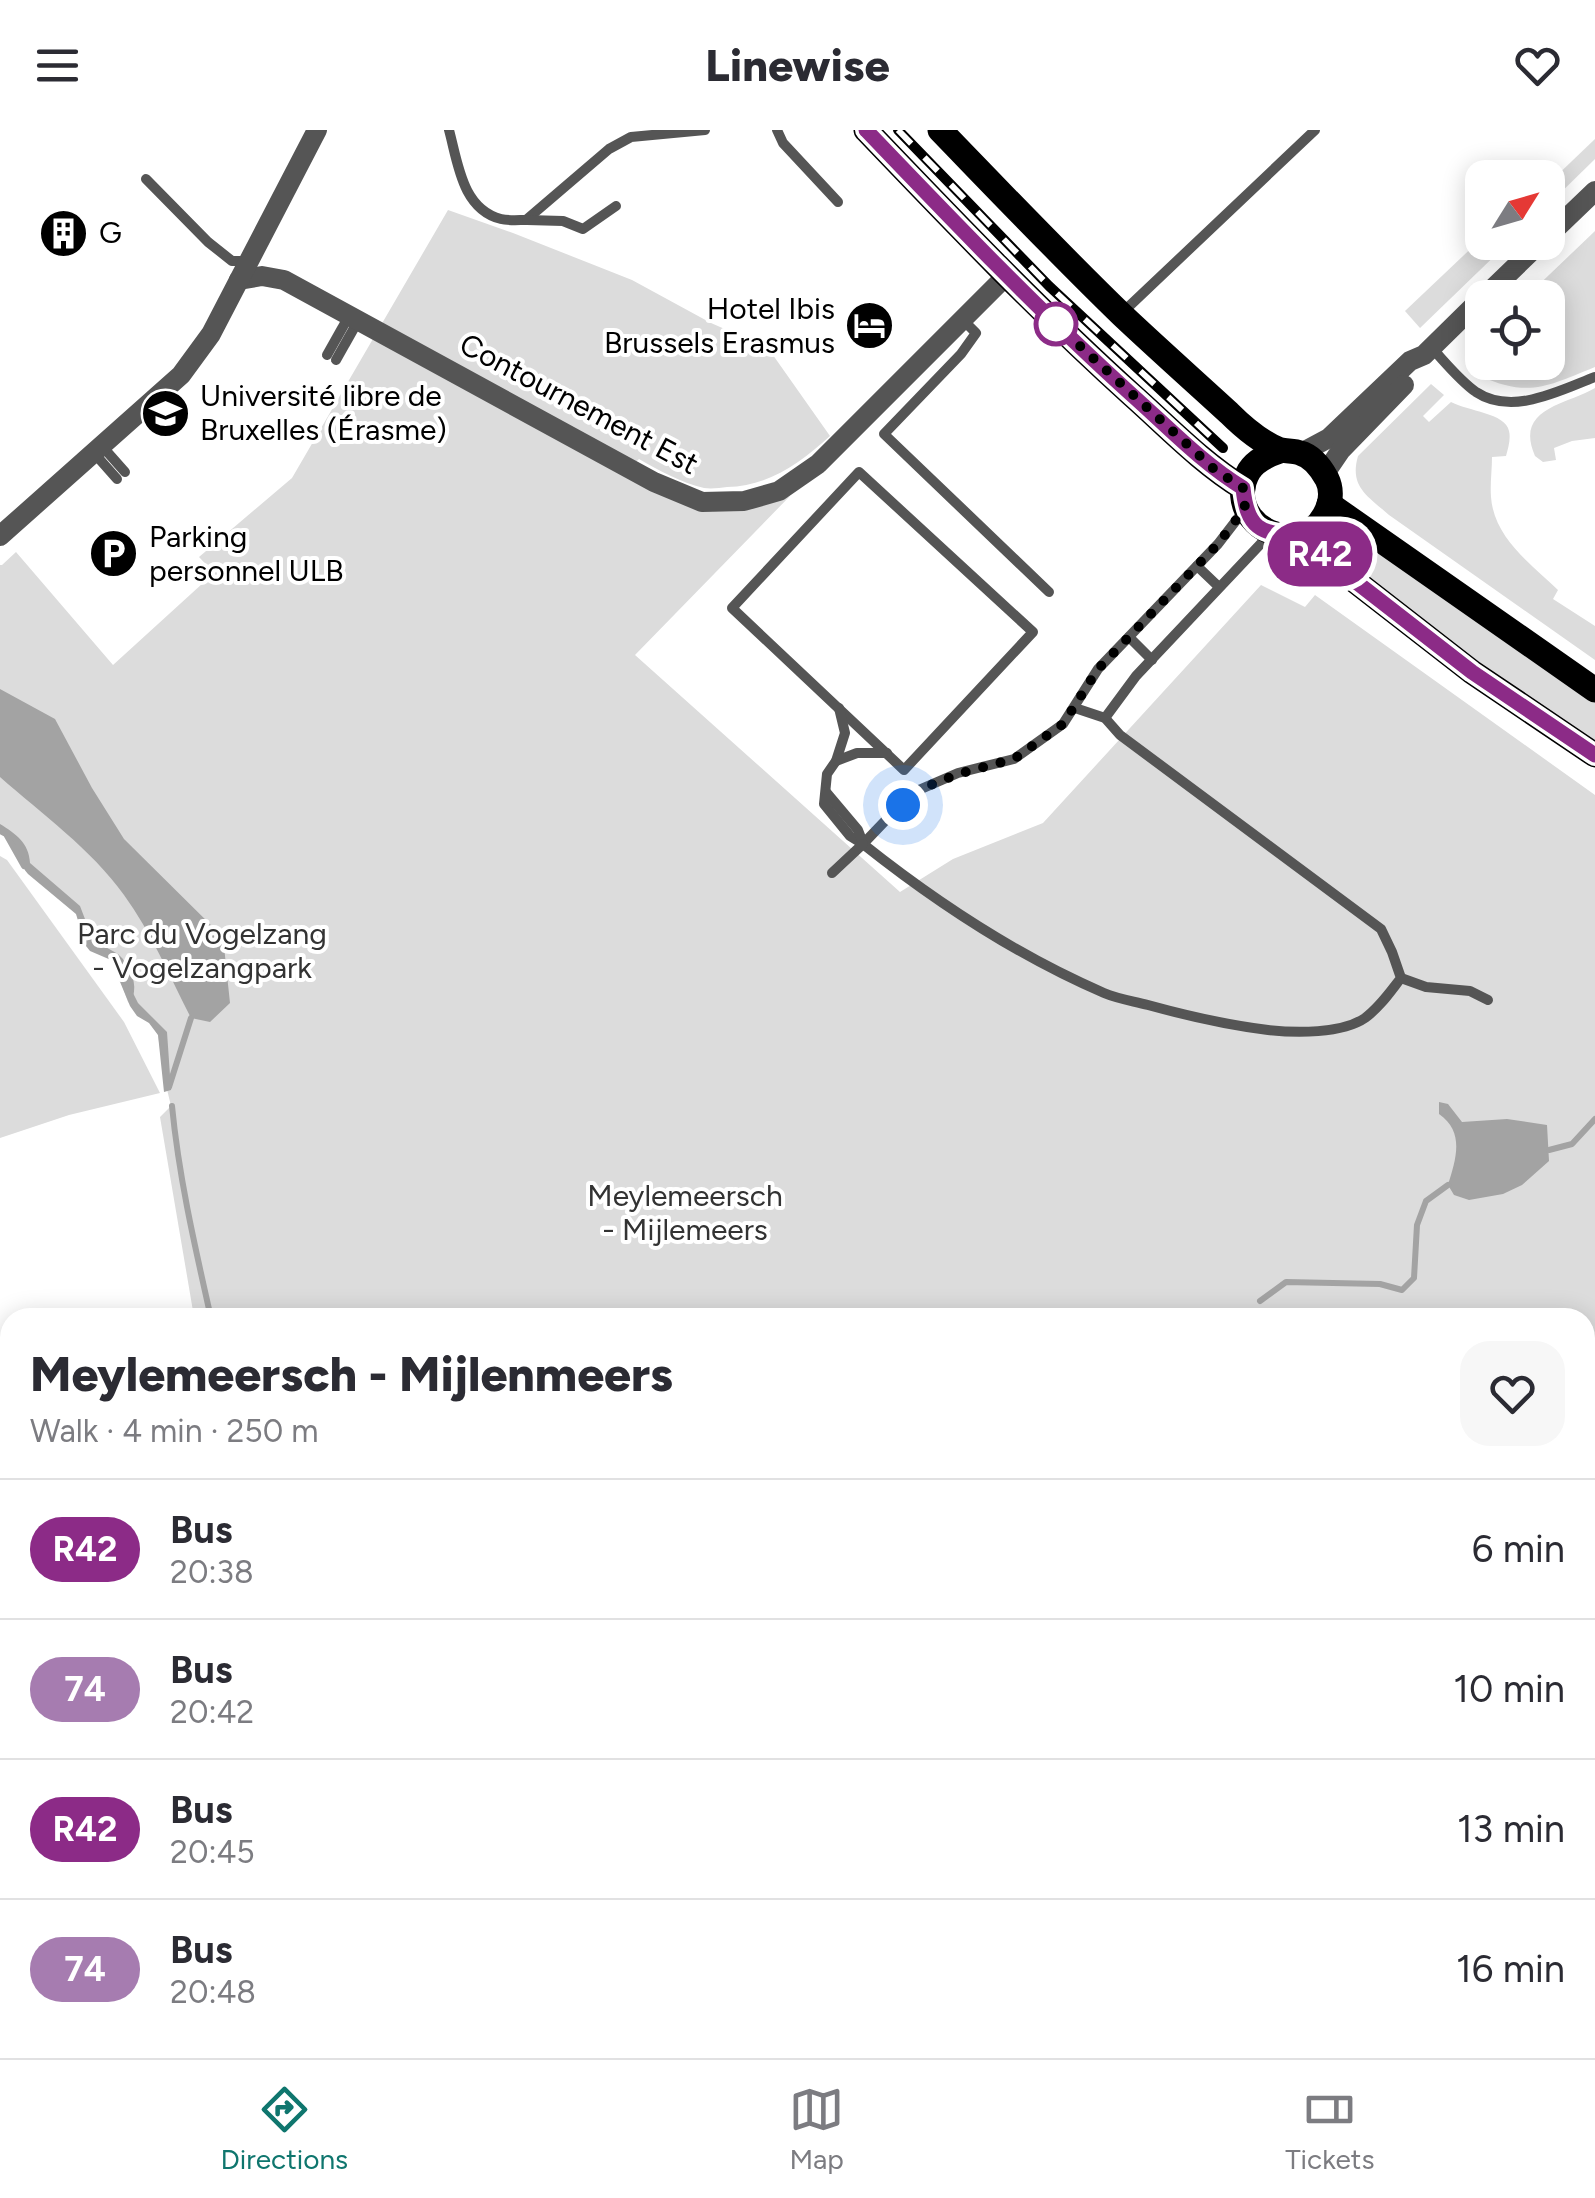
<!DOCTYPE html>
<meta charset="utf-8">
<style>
:root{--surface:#fff;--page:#f7f7f7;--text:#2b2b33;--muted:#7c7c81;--line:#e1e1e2;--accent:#0f766e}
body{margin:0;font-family:Figtree,sans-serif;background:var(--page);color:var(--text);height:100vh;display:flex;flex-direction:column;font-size:38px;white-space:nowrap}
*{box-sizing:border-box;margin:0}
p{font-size:32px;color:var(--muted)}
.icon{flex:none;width:55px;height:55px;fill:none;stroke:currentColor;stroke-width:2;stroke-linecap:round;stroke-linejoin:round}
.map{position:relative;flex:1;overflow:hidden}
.side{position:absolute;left:0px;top:1178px;width:1595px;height:752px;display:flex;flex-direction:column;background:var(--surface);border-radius:30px 30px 0 0;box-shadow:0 5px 25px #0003}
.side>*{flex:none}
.badge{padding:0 20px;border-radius:32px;font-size:35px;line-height:65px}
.needle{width:65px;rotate:53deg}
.buttons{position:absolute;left:1465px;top:30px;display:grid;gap:20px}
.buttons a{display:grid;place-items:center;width:100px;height:100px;border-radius:20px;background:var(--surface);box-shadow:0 5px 25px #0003;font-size:50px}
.you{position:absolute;width:50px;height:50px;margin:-25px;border:8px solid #fff;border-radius:50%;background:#1a73e8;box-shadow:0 0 0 15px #1a73e833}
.map>.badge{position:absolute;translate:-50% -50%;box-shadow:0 0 0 5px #fff}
.round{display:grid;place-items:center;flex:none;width:105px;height:105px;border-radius:30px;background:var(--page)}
.headline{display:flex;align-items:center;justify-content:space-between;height:170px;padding:0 30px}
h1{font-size:48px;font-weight:800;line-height:75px}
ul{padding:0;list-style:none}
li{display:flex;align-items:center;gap:30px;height:140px;padding:0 30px;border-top:2px solid var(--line)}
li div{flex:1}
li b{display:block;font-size:38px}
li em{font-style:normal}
li .badge{min-width:110px;font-weight:700;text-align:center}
header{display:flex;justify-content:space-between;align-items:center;height:130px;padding:0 30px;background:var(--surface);font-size:45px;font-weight:800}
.tab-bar{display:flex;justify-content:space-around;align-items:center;height:140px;border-top:2px solid var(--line);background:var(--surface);font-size:28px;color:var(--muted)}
.tab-bar a{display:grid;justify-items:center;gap:5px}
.tab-bar .active{color:var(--accent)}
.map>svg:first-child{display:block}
.green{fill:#dcdcdc}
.water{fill:#a3a3a3}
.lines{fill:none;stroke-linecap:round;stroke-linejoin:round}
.stream{stroke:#a3a3a3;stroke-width:6}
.lane{stroke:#555;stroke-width:10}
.street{stroke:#555;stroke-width:20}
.primary{stroke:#000;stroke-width:25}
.rail-casing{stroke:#000;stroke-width:10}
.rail{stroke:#fff;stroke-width:6;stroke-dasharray:19;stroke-linecap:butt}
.line-casing{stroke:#fff;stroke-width:22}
.line{stroke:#8c2b87;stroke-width:15}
.walk{stroke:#000;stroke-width:10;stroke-dasharray:0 18}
.stop-dot{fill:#fff;stroke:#8c2b87;stroke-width:5}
.labels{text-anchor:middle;stroke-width:8;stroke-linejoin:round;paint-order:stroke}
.poi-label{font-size:30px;fill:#000;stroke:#fff;text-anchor:start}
.street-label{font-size:30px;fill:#000;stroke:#fff}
.park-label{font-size:30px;fill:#333;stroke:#fff}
</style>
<header><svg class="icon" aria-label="menu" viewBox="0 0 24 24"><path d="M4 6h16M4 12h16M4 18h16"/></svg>Linewise<svg class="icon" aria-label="heart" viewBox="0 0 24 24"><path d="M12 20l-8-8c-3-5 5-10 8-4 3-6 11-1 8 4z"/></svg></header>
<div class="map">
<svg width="1595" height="1928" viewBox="0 0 1595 1928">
<rect width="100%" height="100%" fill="#fff"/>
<g class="green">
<polygon points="1595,9 1595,29 1548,75 1548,54"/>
<path d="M448 80 513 103 632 150 711 193 768 218 830 306C800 333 769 356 727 357 720 358 711 359 704 358 682 353 658 340 639 329L623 344 746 379 790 366 635 525 900 762 953 729 1043 693 1261 455 1305 477 1315 465 1595 665V1928H197L204 1920H1585V1188L194 1187 160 987 171 976 164 947 158 905 153 896 128 872 112 828 84 814 76 782 27 740 20 714 0 701V435H2L16 422 113 535 214 443 199 427 292 348Z"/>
<path d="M1595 101V237C1548 256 1529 268 1480 246L1494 233 1548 232V168L1526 167Z"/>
<polygon points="1482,108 1482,112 1508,113 1420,198 1405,181"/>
<path d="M1431 254 1444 265 1423 286 1429 292 1451 272C1467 281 1506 283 1509 301 1511 309 1508 319 1506 326L1492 327C1492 340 1490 354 1491 367 1494 408 1531 434 1558 460L1553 469 1595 496V530L1389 385C1368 366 1349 357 1358 326Z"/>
<path d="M1595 258V308L1572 311 1554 318 1556 330 1543 332 1535 326C1514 278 1566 275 1595 258Z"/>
<polygon points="1363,406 1595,571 1595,612 1551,584 1341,433"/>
<polygon points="0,726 7,730 124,892 160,963 69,985 0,1008"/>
<polygon points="0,1245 10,1312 10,1920 198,1920 192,1928 0,1928"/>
</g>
<g class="water">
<path d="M0 559 55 589 92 658 124 709 223 807 230 873 210 892 191 888C170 847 151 802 124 765 91 719 42 684 0 647Z"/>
<path d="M0 694C16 704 29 713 30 733L80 776 93 810 118 824 123 829 130 857 138 873 167 902 171 960 164 962 158 905 149 893 137 886 130 876 111 830 90 821 86 816 76 784 28 744C13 726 24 718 0 703Z"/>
<path d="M1439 972 1448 974 1462 992 1507 989 1547 995 1549 1031 1522 1055 1503 1064 1469 1070 1454 1065 1448 1055C1456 1029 1465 1002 1439 984Z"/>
</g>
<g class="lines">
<g class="stream">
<polyline points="0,701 6,704 24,736"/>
<path d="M121 832C128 841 134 854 130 866"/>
<polyline points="169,957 191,888"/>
<path d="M172 976C179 1048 195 1117 211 1188"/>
<polyline points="1549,1020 1572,1014 1595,989"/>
<polyline points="1260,1171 1286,1152 1380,1154 1402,1160 1414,1148 1417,1095 1426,1071 1448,1055"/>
</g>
<g class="lane">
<path d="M449 0C458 33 462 79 501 89 508 91 519 90 526 90L609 19 631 7 705 0"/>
<polyline points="777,0 783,13 838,72"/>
<polyline points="146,49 208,112 232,131 247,131"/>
<polyline points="527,90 563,91 583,99 616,76"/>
<polyline points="1122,183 1315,0"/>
<polyline points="963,190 976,203 961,224 884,304 1049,462"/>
<path d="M1431 217C1445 232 1459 250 1476 262 1512 286 1559 261 1595 247"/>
<polyline points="327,225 349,186"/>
<polyline points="336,230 358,191"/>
<polyline points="102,316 125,342"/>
<polyline points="94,323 117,349"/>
<polygon points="859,342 1033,502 904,640 732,478"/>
<polyline points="1197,436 1219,457"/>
<polyline points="1129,507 1152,530"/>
<polyline points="839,578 845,603 836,631 827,644 824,674 850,706 863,714"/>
<path d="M1075 578 1105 588 1120 605 1381 799 1392 822 1401 848C1390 862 1380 877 1365 888 1342 904 1295 903 1268 900 1227 895 1188 886 1148 875 1133 871 1118 869 1104 863 1018 826 936 772 863 714L885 691 921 659 958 643 1014 629 1063 594 1098 539 1218 414 1245 379"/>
<polyline points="1105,588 1136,546 1270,404"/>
<polyline points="836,631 857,623 887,623"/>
<polyline points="826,662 858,700 863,713"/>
<polyline points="832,743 863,714"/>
<polyline points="1401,848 1426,857 1470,861 1488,870"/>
<polyline points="1585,1408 1595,1407"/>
<polyline points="1585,1613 1595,1613"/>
<polyline points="1585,1641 1595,1739"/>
<polyline points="1585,1861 1595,1860"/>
<polyline points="350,1920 351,1928"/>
<polyline points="560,1920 561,1928"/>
<polyline points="833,1920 834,1928"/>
<polyline points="1242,1920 1243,1928"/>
<polyline points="238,1928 244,1920"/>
<polyline points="781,1928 786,1920"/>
<polyline points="900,1928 982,1920"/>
</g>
<g class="street">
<polyline points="1548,106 1595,61"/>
<polyline points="239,150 262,146 284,150 654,352 702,372 744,371 779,361 818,334 1006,146"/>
<polyline points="1483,168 1541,112"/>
<polyline points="1301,323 1329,308 1410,231 1424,225 1482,168"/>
<polyline points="1324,345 1341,320 1404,255"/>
<polyline points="0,406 181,245 211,204 317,0"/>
</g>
<g class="primary">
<path d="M866 0C953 91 1039 181 1132 265 1168 297 1202 333 1243 358"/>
<path d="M940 0C1000 62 1060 125 1122 185 1157 218 1193 250 1229 283 1243 297 1259 311 1278 319 1285 322 1293 320 1300 323 1312 326 1321 338 1327 349 1338 371 1320 404 1295 406 1259 409 1229 375 1249 341 1256 330 1268 325 1280 321"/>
<polyline points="1329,374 1595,560"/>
<polyline points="1297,406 1472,542 1595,625"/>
</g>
<defs>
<polyline id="rail" points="898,0 1049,156 1223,318"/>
</defs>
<use href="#rail" class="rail-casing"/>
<use href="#rail" class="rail"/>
</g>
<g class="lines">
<defs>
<path id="line" d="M866 0C953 91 1039 181 1132 265 1168 297 1202 333 1243 358 1247 398 1260 404 1297 406L1472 542 1595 625"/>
</defs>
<use href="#line" class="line-casing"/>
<use href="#line" class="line"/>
<polyline class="walk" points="903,675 921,659 958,644 1014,629 1063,594 1098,539 1218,414 1245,378 1243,358 1214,339 1056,194"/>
</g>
<defs>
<symbol id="building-disc" viewBox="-11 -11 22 22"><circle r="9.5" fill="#000" stroke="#fff"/><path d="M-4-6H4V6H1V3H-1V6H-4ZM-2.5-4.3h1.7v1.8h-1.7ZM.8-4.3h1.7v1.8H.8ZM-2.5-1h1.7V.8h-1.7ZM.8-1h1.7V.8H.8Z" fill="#fff"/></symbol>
<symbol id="hotel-disc" viewBox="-11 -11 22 22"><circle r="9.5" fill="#000" stroke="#fff"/><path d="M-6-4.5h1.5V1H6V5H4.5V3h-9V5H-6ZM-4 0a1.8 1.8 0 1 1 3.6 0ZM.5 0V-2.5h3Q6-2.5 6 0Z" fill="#fff"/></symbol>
<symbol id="university-disc" viewBox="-11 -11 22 22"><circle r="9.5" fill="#000" stroke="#fff"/><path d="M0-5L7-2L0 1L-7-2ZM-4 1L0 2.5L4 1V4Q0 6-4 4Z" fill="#fff"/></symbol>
<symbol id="parking-disc" viewBox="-11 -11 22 22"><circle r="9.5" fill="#000" stroke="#fff"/><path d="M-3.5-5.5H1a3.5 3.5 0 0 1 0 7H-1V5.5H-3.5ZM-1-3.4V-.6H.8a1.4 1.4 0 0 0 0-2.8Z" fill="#fff"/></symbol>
</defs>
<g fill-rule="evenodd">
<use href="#building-disc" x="36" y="76" width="55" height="55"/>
<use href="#hotel-disc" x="842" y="168" width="55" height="55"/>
<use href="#university-disc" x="138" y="256" width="55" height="55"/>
<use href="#parking-disc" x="86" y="396" width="55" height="55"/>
</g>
<circle class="stop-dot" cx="1056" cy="194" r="20"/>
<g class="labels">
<g class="poi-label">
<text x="99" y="113">G</text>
<text x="835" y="189" text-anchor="end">Hotel Ibis<tspan x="835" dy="34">Brussels Erasmus</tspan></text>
<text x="200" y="276">Université libre de<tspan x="200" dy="34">Bruxelles (Érasme)</tspan></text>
<text x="149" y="417">Parking<tspan x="149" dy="34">personnel ULB</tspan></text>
</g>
<g class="street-label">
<text transform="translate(579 274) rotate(28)" y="10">Contournement Est</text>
</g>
<g class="park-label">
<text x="202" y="814">Parc du Vogelzang<tspan x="202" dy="34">- Vogelzangpark</tspan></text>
<text x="685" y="1076">Meylemeersch<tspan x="685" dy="34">- Mijlemeers</tspan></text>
</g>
</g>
</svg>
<div class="buttons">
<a><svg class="needle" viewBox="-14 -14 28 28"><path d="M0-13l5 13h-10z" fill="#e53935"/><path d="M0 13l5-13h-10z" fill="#7c7c81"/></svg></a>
<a><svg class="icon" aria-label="locate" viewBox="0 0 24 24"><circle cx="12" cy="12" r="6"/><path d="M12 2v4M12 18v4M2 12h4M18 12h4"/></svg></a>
</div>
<div class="you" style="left:903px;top:675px"></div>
<b class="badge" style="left:1320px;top:424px;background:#8c2b87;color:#fff">R42</b>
<section class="side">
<div class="headline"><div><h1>Meylemeersch - Mijlenmeers</h1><p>Walk · 4 min · 250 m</p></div><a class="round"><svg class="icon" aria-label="heart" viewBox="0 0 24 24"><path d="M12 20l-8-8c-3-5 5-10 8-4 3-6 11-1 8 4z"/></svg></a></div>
<ul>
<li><span class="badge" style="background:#8c2b87;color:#fff">R42</span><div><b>Bus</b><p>20:38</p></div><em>6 min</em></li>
<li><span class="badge" style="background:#a67cb0;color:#fff">74</span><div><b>Bus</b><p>20:42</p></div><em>10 min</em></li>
<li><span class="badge" style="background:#8c2b87;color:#fff">R42</span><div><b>Bus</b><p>20:45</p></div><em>13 min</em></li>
<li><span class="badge" style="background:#a67cb0;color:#fff">74</span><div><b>Bus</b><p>20:48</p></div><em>16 min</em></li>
</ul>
</section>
</div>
<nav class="tab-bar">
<a class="active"><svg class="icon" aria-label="directions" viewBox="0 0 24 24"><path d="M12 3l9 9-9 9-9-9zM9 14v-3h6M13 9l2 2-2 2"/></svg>Directions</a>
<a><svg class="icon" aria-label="map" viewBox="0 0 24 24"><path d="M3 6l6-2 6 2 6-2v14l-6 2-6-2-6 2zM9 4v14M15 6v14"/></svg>Map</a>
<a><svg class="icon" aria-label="tickets" viewBox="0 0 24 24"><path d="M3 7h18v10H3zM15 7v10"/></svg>Tickets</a>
</nav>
